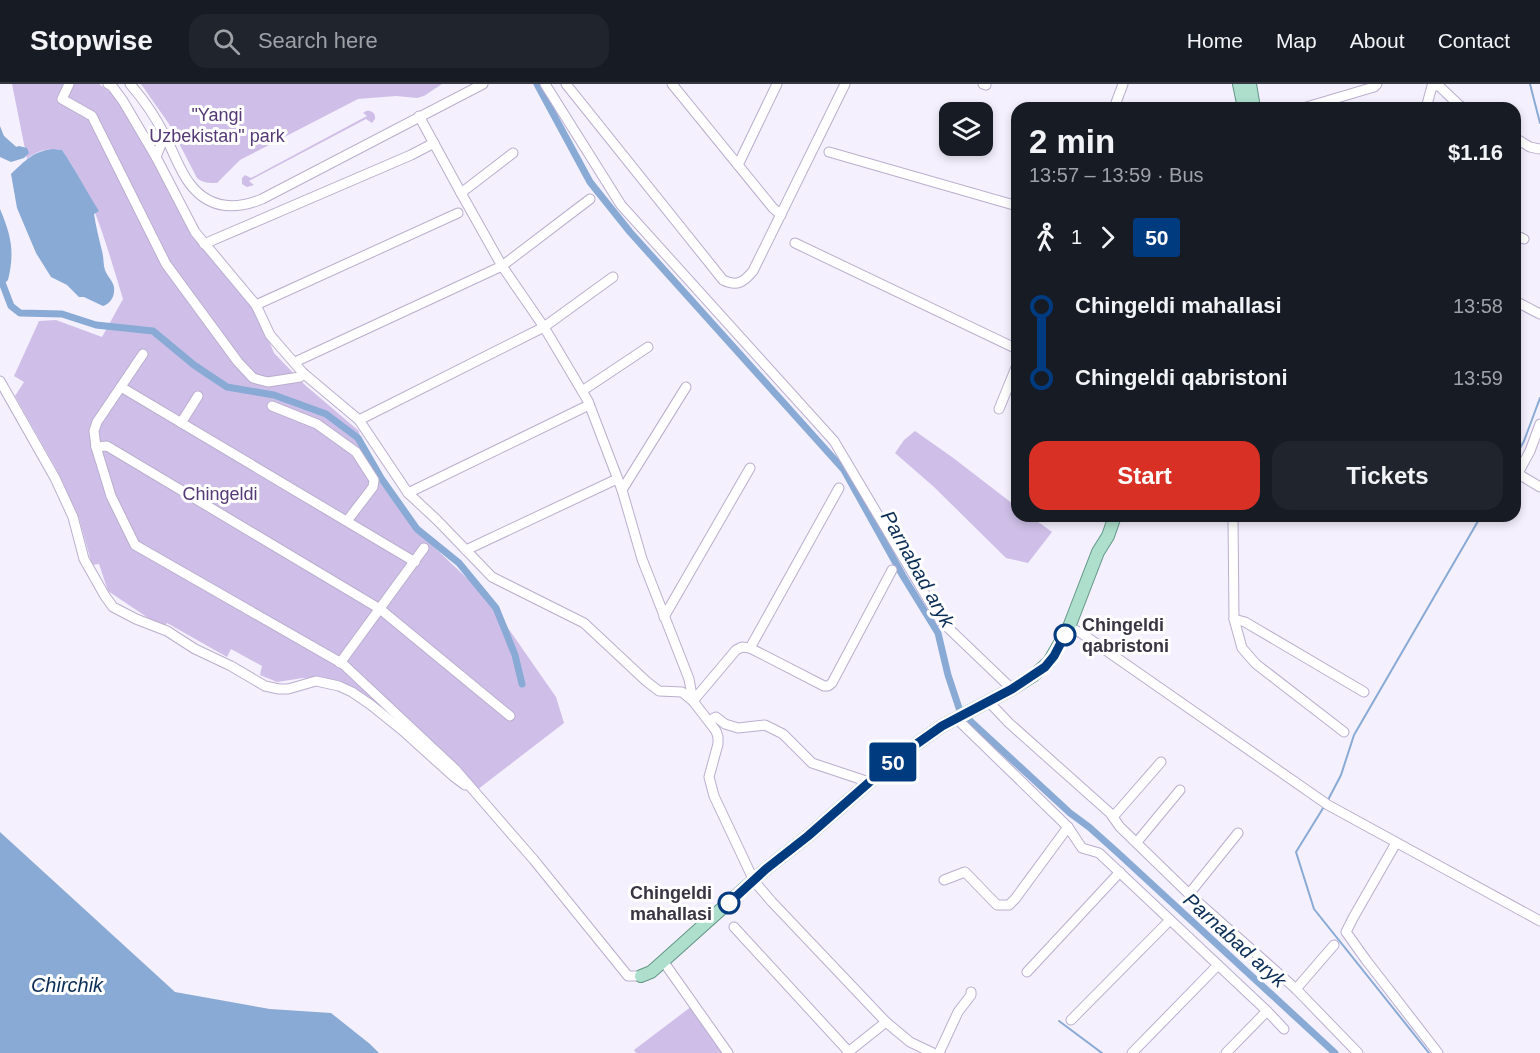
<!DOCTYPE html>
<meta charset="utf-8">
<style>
:root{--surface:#171b24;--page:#20242c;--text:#f1f3f6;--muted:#9ea1a6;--line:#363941;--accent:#d93025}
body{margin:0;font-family:Helvetica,sans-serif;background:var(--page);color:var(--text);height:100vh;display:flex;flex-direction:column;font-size:22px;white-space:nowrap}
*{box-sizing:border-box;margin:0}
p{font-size:20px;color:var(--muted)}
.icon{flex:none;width:33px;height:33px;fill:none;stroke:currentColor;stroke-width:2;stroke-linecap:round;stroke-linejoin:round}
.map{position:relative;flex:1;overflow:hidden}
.side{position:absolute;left:1011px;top:18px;width:510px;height:420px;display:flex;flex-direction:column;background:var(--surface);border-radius:18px;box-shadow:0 3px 9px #0003}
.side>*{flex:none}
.badge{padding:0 12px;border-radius:4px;font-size:21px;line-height:39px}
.tools{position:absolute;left:939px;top:18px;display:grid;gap:12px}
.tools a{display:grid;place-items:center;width:54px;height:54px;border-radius:12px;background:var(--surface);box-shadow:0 3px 9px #0003;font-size:30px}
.map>.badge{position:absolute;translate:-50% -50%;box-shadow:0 0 0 3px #fff}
.legs{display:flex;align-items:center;gap:9px;height:66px;padding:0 18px;font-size:20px}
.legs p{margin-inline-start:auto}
.summary{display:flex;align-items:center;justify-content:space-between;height:102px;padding:0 18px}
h1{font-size:33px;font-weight:700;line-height:45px}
.button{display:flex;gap:12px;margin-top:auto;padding:12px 18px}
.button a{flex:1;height:69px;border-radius:18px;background:var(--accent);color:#fff;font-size:24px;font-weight:700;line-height:69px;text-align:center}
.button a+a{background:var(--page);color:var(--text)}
ul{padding:0 18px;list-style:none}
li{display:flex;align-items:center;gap:21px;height:72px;font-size:22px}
li i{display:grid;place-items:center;width:9px;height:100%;margin:0 8px;background:currentColor}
li i::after{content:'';width:15px;height:15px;margin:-8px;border:4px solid;border-radius:50%;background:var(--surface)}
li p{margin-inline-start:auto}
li:first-child i{background:linear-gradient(#0000 50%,currentColor 0)}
li:last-child i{background:linear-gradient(currentColor 50%,#0000 0)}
header{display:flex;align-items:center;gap:36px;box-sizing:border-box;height:84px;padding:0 30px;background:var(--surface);border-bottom:2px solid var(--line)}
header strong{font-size:28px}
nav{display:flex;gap:33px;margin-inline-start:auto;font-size:21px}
.search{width:420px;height:54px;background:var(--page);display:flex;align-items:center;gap:15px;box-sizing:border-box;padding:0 21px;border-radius:18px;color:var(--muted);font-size:22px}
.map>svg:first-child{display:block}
.green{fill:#cfbfe8}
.water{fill:#88aad5}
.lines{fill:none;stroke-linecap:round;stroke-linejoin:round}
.stream{stroke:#88aad5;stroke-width:2}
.canal{stroke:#88aad5;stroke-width:7}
.minor-casing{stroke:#baaece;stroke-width:11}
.major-casing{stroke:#629686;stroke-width:14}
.minor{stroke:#fff;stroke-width:9}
.major{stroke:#aedfcd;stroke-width:12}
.line-1-casing{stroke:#fff;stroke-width:14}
.line-1{stroke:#003b80;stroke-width:9}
.stop-1-dot{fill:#fff;stroke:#003b80;stroke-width:3}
.labels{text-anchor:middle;stroke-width:6;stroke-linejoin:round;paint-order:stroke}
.park-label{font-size:18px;fill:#543976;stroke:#fff}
.stop-label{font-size:18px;font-weight:bold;fill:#3a3542;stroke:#fff;text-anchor:start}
.water-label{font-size:20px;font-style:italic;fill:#0b2e56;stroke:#fff}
</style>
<header>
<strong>Stopwise</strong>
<div class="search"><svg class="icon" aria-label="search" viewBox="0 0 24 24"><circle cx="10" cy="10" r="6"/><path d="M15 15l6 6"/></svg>Search here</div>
<nav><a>Home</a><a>Map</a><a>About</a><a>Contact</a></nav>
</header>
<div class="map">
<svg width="1540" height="969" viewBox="0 0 1540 969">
<rect width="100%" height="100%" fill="#f5f0fe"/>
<g class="green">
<path d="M12 0H99L114 11 135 39 190 142 255 223 274 269 305 301 359 347 363 376 405 432 434 463 472 499 506 541 556 613 564 639 477 706 457 691 361 609 332 597 303 594 277 598 260 591 262 582 231 565 227 573 167 539 163 544 108 507 99 480 92 481 79 434 58 388 15 312 24 298 14 292 39 237 56 236 102 253 123 215C107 164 94 110 62 66 48 64 38 66 27 75Z"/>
<path d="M141 0H442L424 12 417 14 396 12 358 15 240 76 217 99C209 99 203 99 197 94L169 40Z"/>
<path d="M366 27C371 26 376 29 375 35L372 39 366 35 249 97 254 101 247 103 242 100V94L245 91 251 94 367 32 363 29Z"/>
<polygon points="915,347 952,373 1017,423 1017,432 1030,432 1052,448 1028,479 1006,474 934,403 895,369 904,356"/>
<polygon points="692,922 724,969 636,969 634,966"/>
</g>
<g class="water">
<polygon points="0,42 9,65 19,62 27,64 29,69 24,74 11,78 0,73"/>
<path d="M53 65 62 66C76 86 86 107 99 127L94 130C96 143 99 155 102 167 104 174 103 180 105 186 107 192 113 197 114 203 115 212 111 219 103 222L84 213H79L67 201 51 193 36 169 17 124 11 90C25 77 33 67 53 65Z"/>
<path d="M0 125C11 151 15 168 8 196L3 201 0 200Z"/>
<polygon points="0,748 175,908 270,925 331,929 370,960 379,969 0,969"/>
</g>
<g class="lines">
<g class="stream">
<polyline points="1530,0 1540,39"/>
<polyline points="1515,373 1524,357 1540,314"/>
<polyline points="1328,716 1341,691 1354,651 1481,432"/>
<polyline points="1325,721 1296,768 1314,825 1429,969"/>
<polyline points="1059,937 1102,969"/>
</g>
<g class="canal">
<polyline points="537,0 590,98 630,148 844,386 903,492 938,549 948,591 959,624 967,634 1070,729 1089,743 1118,769 1335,969"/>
<polyline points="0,53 18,69"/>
<polyline points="3,201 11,222 20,229 62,230 96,241 153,247 194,281 227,303 274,311 326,330 358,354 381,394 417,445 459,479 496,524 515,571 522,600"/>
</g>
<defs>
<g id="minor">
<polyline points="69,0 62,15 92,32 166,180 238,278 253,294 260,296 268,298 300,293 303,289"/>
<polyline points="108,0 112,2 123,17 156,73 195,148 256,221 270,251 303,289 359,336 408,409 437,436 492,493 584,539 646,597 659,607 682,608 693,617 736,566 742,563 750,564 839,404"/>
<path d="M130 0C143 15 155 32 164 50 173 66 179 86 190 100 209 125 235 126 262 115L483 0"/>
<polyline points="545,0 621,121 834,357 941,537 1012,605"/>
<path d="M566 0 723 196C737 203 744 198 753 187L845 0"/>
<polyline points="672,0 773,124 781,131"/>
<polyline points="983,0 986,1"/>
<polyline points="1114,24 1123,0"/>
<polyline points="1303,24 1374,3 1377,0"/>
<polyline points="1426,24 1432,2 1439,2 1459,21 1464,24"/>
<polyline points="419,32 461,109"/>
<polyline points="1515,54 1530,63 1539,65"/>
<polyline points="829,68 1017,122"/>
<polyline points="513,69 461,109 502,182 544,243 588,317 622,406 642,475 689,595 693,617 716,647 718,653 718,660 709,693 714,712 754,797 772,818 886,938 910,958 933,969"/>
<polyline points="156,73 165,50"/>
<polyline points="738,81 777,0"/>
<polyline points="1515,151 1524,155"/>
<polyline points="795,159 1017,265"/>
<polyline points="204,160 411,71 434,59"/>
<polyline points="1515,217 1540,230"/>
<polyline points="256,221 458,129"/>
<polyline points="143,270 97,338 94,347 96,363 111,412 135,461 343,580 455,685 534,776 628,892 641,892"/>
<polyline points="295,278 502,182 590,115"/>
<polyline points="0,297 55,394 73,433 84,475 105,512 113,523 136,535 167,547 195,565 231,582 265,602 279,605 288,605 316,597 339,602 352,608 371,621 402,646 453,692 465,701"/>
<polyline points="121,303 415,478"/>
<polyline points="582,307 648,263"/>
<polyline points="272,322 317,340 356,368 374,396 373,403 347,437"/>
<polyline points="999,325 1017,281"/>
<polyline points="359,336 544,243 613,193"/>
<polyline points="181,339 198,312"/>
<polyline points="96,363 107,362 380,525 510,632"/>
<polyline points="1515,388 1540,403"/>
<polyline points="1517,391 1530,367 1540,340"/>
<polyline points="622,406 686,303"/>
<polyline points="408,409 589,321"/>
<polyline points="1233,432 1234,535 1242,564 1256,580 1344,648"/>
<polyline points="466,466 617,395"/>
<polyline points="664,533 750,384"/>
<polyline points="1234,535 1245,538 1364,608"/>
<polyline points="1069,543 1081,549 1328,721 1540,837"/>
<polyline points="750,564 824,602 828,602 832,599 892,486"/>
<polyline points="340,579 424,464"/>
<polyline points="989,618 1009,639 1110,729 1120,743 1189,810 1296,905 1358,969"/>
<polyline points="956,634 1068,743 1082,764 1099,769 1267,927 1284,945"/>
<polyline points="709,637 716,633 725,640 738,644 765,641 783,650 812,679 869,698"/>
<polyline points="1113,733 1161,678"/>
<polyline points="1137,758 1180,706"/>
<polyline points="1396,759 1353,834 1346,848 1366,876 1438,969"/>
<polyline points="944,796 965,788 997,821 1009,821 1015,815 1068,743"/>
<polyline points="1189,810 1238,749"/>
<polyline points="734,843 849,968"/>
<polyline points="663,877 728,969"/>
<polyline points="1027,888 1120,788"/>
<polyline points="1296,905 1334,861"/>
<polyline points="1071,936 1170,836"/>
<polyline points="847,969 886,938"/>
<polyline points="939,969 958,928 971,911 971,908"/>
<polyline points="1132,969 1218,881"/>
<polyline points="1226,969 1267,927"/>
</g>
<g id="major">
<polyline points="1239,0 1244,24"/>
<polyline points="1250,0 1254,24"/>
<polyline points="641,892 651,888 659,881 766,785 808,752 898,673 942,642 1012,605 1034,591 1049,578 1069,543 1098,468 1108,452 1115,432"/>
</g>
</defs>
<use href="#minor" class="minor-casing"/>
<use href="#major" class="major-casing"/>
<use href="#minor" class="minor"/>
<use href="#major" class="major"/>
</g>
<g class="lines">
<defs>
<polyline id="line-1" points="729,819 766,785 808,752 898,673 942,642 1012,605 1045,583 1054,572 1065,551"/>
</defs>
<use href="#line-1" class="line-1-casing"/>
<use href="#line-1" class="line-1"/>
</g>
<g class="stop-1-dot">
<circle cx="1065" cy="551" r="10"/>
<circle cx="729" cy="819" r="10"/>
</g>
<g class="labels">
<g class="park-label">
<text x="217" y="37">"Yangi<tspan x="217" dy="21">Uzbekistan" park</tspan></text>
<text x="220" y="416">Chingeldi</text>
</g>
<g class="stop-label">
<text x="1082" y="547">Chingeldi<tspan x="1082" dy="21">qabristoni</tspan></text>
<text x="712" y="815" text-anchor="end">Chingeldi<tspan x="712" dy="21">mahallasi</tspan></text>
</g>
<g class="water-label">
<text transform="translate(918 485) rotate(61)" y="7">Parnabad aryk</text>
<text transform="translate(1235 856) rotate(42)" y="7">Parnabad aryk</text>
<text x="67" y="908">Chirchik</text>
</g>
</g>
</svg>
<div class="tools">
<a><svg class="icon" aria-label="layers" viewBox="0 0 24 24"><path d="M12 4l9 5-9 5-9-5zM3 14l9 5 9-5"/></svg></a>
</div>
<b class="badge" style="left:893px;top:678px;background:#003b80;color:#fff">50</b>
<section class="side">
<div class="summary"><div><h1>2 min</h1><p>13:57 – 13:59 · Bus</p></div><b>$1.16</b></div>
<div class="legs"><svg class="icon" aria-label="walk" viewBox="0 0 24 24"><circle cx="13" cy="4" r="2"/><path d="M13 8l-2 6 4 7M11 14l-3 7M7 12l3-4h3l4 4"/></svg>1<svg class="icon" aria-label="forward" viewBox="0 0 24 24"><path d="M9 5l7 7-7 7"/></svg><b class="badge" style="background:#003b80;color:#fff">50</b></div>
<ul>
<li><i style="color:#003b80"></i><b>Chingeldi mahallasi</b><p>13:58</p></li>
<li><i style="color:#003b80"></i><b>Chingeldi qabristoni</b><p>13:59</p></li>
</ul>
<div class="button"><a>Start</a><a>Tickets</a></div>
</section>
</div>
